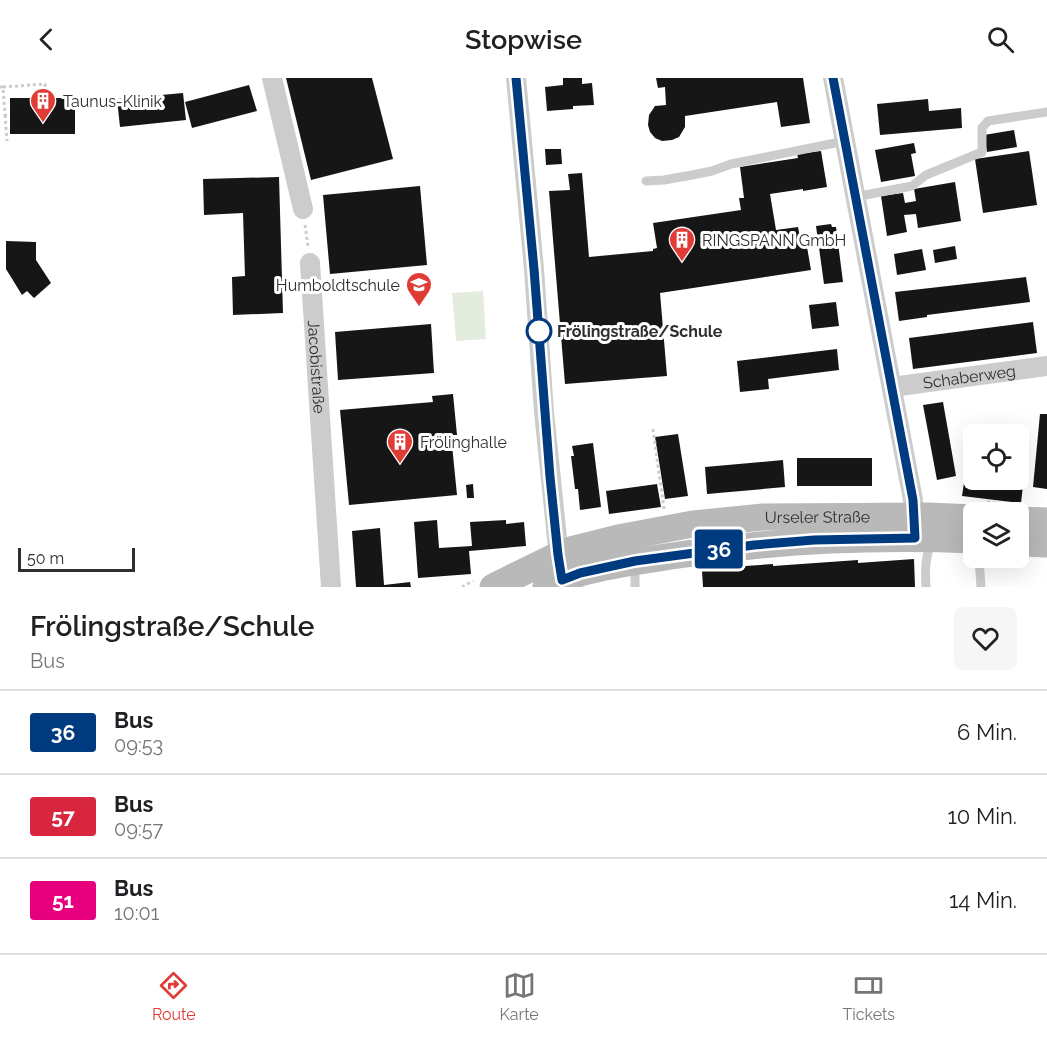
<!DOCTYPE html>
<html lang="de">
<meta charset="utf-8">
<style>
:root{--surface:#fff;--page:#f6f6f6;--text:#202124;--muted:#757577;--line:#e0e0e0;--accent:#e13b36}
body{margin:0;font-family:Raleway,sans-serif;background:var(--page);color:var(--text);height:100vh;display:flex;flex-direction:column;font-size:22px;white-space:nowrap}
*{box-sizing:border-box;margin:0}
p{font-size:20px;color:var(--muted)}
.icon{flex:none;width:33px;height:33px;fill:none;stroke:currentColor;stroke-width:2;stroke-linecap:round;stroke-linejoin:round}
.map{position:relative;height:509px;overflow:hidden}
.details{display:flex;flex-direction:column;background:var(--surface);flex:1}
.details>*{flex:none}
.badge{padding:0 12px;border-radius:4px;font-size:21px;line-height:39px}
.tools{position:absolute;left:963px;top:346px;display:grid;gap:12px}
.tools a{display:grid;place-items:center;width:66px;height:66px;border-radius:9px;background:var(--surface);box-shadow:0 6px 24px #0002;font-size:30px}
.scale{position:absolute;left:18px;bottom:15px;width:117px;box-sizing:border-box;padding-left:6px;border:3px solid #2f2f2f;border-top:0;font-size:16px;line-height:21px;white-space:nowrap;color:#2f2f2f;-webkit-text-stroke:4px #fff;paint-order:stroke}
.map>.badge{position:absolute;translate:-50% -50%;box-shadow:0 0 0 3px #fff}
.round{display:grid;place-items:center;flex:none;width:63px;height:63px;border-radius:9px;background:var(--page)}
.head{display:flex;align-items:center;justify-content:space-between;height:102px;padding:0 30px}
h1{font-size:28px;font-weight:600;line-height:45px}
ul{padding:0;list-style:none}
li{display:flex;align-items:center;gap:18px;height:84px;padding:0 30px;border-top:2px solid var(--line)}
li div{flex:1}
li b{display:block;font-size:22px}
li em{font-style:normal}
li .badge{min-width:66px;font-weight:700;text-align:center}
header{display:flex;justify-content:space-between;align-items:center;height:78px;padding:0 30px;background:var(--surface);font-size:27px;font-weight:600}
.menu{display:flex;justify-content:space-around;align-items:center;height:84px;border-top:2px solid var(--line);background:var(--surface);font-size:16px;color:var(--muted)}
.menu a{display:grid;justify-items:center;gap:3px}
.menu .current{color:var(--accent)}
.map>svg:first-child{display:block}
.green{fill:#e4ecdd}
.building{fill:#161616}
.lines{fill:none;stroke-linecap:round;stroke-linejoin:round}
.path{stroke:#ccc;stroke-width:3;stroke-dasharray:3 3;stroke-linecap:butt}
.lane{stroke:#ccc;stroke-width:9}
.street{stroke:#ccc;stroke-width:20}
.secondary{stroke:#b9b9b9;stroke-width:27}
.line-casing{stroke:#fff;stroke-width:14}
.line{stroke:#003b80;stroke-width:9}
.stop-dot{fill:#fff;stroke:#003b80;stroke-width:3}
.labels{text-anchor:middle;stroke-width:6;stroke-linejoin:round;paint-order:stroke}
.poi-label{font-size:16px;fill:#2f2f2f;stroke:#fff;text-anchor:start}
.stop-label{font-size:16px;font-weight:bold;fill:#2f2f2f;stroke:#fff;text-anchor:start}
.street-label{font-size:16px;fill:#2f2f2f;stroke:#fff}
</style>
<header><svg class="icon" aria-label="back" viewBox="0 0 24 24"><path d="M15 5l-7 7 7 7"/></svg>Stopwise<svg class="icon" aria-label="search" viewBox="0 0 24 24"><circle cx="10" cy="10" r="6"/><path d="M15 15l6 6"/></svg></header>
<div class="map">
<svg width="1047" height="509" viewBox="0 0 1047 509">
<rect width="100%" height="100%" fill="#fff"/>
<polygon class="green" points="483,213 486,261 456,263 452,215"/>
<g class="building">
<polygon points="286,0 372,0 393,81 311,102"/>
<polygon points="563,0 582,0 582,6 592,5 594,27 573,28 573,31 547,33 545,9 563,7"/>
<polygon points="656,0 803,0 810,45 781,49 777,24 685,38 685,49 679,59 672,62 662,63 655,60 650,54 648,47 649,37 655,28 666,27 665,9 658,10"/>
<polygon points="249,7 257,33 192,50 185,24"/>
<polygon points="183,15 186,42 120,49 117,21"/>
<rect x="10" y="20" width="65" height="36"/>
<polygon points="928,21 929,33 961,30 962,50 880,57 877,26"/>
<polygon points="1014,52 1017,69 987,74 984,57"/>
<polygon points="914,65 916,75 911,76 915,98 881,104 875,72"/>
<polygon points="545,71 561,71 562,86 546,87"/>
<polygon points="821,73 827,109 803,113 803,111 770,116 776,152 798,149 801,164 806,163 811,192 660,215 667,298 565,306 549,113 570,112 568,96 582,95 589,179 653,173 653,171 657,170 653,145 741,132 739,120 744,120 740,89 798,80 797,76"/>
<polygon points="1029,73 1037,127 983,135 975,81"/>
<polygon points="279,99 283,235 233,237 232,199 245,198 243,135 204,137 203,101"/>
<polygon points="955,104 961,143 918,150 916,136 904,137 907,154 887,158 881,118 903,115 905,125 916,123 914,111"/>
<polygon points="420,108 427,187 330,196 323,117"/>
<polygon points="831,146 832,149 836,149 843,204 824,206 816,148"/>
<polygon points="6,163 36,164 36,182 51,205 34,220 27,213 22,217 6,191"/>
<polygon points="955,168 957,181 935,185 933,172"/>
<polygon points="922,171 926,192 897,197 894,176"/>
<polygon points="1026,199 1030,224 927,237 927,239 899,243 895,214"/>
<polygon points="836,224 839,248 812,251 809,227"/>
<polygon points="1033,244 1037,275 913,291 909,260"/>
<polygon points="431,246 434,295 338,302 335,254"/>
<polygon points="837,271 839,292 768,301 769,311 740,314 737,283"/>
<polygon points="453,316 457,357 451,357 457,417 349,427 340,332 433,324 432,318"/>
<polygon points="943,324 956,398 937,402 923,327"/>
<polygon points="1040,336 1047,336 1047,411 1033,409"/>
<polygon points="678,356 688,418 665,421 655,359"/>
<polygon points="593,365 601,429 580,432 578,411 575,411 571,378 574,378 572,368"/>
<rect x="797" y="380" width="75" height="28"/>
<polygon points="783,382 785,409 707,416 705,389"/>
<polygon points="966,391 974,392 974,402 1018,402 1018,397 1024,398 1021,425 962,418"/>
<polygon points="473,406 474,420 467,420 466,407"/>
<polygon points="657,406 661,429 609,436 606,413"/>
<polygon points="437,442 439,470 472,468 470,444 506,442 506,446 524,444 526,468 469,473 471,496 418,500 414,444"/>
<polygon points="380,450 384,507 410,504 411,509 356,509 352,453"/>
<polygon points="914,481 915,509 703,509 702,493 745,490 745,488 773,486 773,488 858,482 858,485"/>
</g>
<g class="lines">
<g class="path">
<polyline points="0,9 3,9 5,37 10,37"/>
<polyline points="3,9 45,6 46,20"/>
<polyline points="5,37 7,63"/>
<polyline points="305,147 308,168"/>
<polyline points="653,351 664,431"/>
<polyline points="987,424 1004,426"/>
<polyline points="462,509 473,503"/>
</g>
<g class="lane">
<polyline points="646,103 664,102 692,97 712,93 731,86 845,63"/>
<polyline points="855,119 912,108 926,97 982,74 982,50 988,43 1047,34"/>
<polyline points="979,480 981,509"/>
<polyline points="635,487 635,509"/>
<path d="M926 509C925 493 925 478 932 463"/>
</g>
<g class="street">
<polyline points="272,0 303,131"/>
<polyline points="516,0 534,191 544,334 560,489"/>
<polyline points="833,0 913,422 914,451"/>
<path id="s1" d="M310 185 331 509"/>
<path id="s2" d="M892 309 1047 288"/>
</g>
<g class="secondary">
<polyline points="1018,442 1047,443"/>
<polyline points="1018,465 1047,466"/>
<path id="s3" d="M493 509 558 477 574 471 618 460 693 446 763 439 929 438 974 440"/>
<path d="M546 509C557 504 569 499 580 495 612 486 646 482 679 477 776 462 875 458 974 462"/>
</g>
</g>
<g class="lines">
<defs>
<polyline id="line" points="516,0 534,191 550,399 558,477 562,502 580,495 635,483 754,467 814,462 915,460 913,422 833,0"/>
</defs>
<use href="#line" class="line-casing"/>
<use href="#line" class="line"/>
</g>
<defs>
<symbol id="building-pin" viewBox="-11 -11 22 30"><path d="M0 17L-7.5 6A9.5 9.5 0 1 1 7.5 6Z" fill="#e13b36" stroke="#fff"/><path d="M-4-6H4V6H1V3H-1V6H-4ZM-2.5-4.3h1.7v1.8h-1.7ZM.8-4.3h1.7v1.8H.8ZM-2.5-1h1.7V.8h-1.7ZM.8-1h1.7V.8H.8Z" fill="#fff"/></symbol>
<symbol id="school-pin" viewBox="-11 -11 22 30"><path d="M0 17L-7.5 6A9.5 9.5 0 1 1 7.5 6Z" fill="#e13b36" stroke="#fff"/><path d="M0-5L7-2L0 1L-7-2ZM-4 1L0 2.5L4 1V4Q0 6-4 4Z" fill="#fff"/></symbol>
</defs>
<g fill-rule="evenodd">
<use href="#building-pin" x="28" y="8" width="30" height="40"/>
<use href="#building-pin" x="667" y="147" width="30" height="40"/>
<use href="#school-pin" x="404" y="192" width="30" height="40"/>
<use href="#building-pin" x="385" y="349" width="30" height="40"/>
</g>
<circle class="stop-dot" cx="539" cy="253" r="12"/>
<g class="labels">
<g class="poi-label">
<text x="63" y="29">Taunus-Klinik</text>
<text x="702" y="168">RINGSPANN GmbH</text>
<text x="400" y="213" text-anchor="end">Humboldtschule</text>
<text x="420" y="370">Frölinghalle</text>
</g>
<g class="stop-label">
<text x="557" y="259">Frölingstraße/Schule</text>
</g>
<g class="street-label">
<text dy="6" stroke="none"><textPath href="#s1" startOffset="104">Jacobistraße</textPath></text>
<text dy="6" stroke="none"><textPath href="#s2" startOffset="78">Schaberweg</textPath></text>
<text dy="6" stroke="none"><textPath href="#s3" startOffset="336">Urseler Straße</textPath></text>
</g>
</g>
</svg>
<div class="tools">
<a><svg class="icon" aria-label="locate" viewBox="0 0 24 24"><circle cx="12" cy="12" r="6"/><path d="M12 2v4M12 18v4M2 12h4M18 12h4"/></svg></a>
<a><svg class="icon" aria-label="layers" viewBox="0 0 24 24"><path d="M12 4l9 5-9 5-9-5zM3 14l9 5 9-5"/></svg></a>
</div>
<div class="scale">50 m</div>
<b class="badge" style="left:719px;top:471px;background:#003b80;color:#fff">36</b>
</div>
<section class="details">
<div class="head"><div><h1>Frölingstraße/Schule</h1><p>Bus</p></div><a class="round"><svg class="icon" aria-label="heart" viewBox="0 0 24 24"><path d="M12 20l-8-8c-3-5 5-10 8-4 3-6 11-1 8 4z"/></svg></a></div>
<ul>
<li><span class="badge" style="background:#003b80;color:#fff">36</span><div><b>Bus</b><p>09:53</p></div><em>6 Min.</em></li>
<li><span class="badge" style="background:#d7263d;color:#fff">57</span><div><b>Bus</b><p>09:57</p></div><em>10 Min.</em></li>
<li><span class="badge" style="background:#e6007e;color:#fff">51</span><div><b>Bus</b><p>10:01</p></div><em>14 Min.</em></li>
</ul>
</section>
<nav class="menu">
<a class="current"><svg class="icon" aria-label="directions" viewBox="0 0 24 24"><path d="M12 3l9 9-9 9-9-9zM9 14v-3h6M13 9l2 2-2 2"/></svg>Route</a>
<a><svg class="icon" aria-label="map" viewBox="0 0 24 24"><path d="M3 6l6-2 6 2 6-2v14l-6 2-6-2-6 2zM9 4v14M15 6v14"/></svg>Karte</a>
<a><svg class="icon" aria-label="tickets" viewBox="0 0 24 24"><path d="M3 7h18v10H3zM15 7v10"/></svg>Tickets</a>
</nav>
